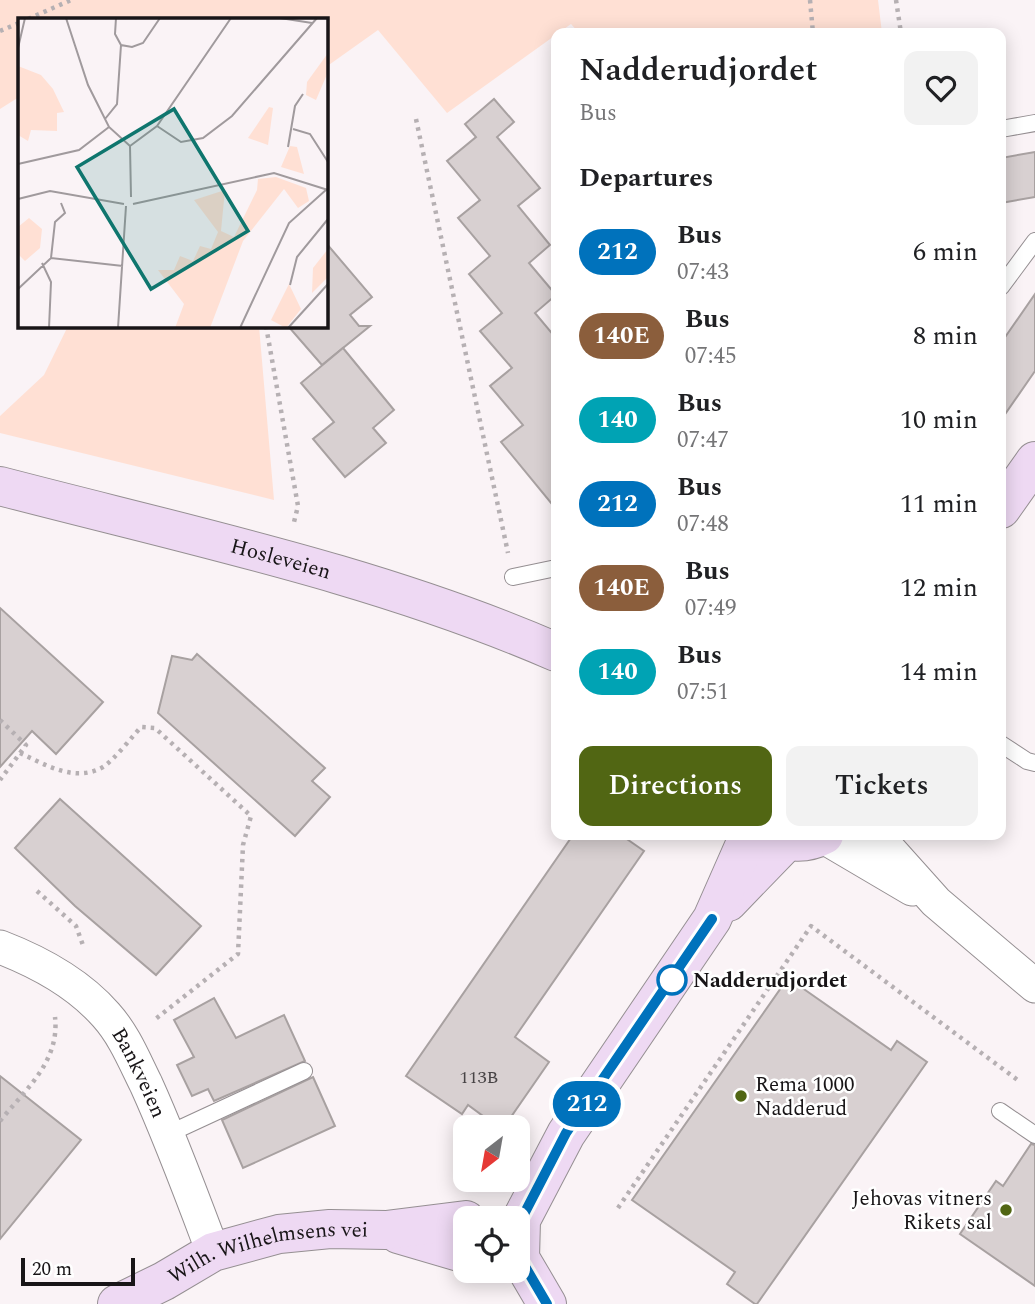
<!DOCTYPE html>
<style>
:root{--surface:#fff;--page:#f2f2f2;--text:#202124;--muted:#757577;--accent:#516613}
body{margin:0;font-family:Spectral,serif;background:var(--page);color:var(--text);height:100vh;display:flex;flex-direction:column;font-size:26px;white-space:nowrap}
*{box-sizing:border-box;margin:0}
p{font-size:23px;color:var(--muted)}
.icon{flex:none;width:38px;height:38px;fill:none;stroke:currentColor;stroke-width:2;stroke-linecap:round;stroke-linejoin:round}
.map{position:relative;flex:1;overflow:hidden}
.panel{position:absolute;left:551px;top:28px;width:455px;height:812px;display:flex;flex-direction:column;background:var(--surface);border-radius:14px;box-shadow:0 4px 18px #0003}
.panel>*{flex:none}
.badge{padding:0 14px;border-radius:23px;font-size:24px;line-height:46px}
.needle{width:46px;rotate:211deg}
.controls{position:absolute;left:453px;top:1115px;display:grid;gap:14px}
.controls a{display:grid;place-items:center;width:77px;height:77px;border-radius:14px;background:var(--surface);box-shadow:0 4px 18px #0003;font-size:35px}
.scale{position:absolute;left:21px;bottom:18px;width:114px;box-sizing:border-box;padding-left:7px;border:4px solid #181517;border-top:0;font-size:19px;line-height:24px;white-space:nowrap;color:#181517;-webkit-text-stroke:5px #fff;paint-order:stroke}
.map>.badge{position:absolute;translate:-50% -50%;box-shadow:0 0 0 4px #fff}
h2{padding:0 28px;font-size:26px;line-height:63px}
.round{display:grid;place-items:center;flex:none;width:74px;height:74px;border-radius:14px;background:var(--page)}
.headline{display:flex;align-items:center;justify-content:space-between;height:119px;padding:0 28px}
h1{font-size:33px;font-weight:600;line-height:52px}
.cta{display:flex;gap:14px;margin-top:auto;padding:14px 28px}
.cta a{flex:1;height:80px;border-radius:14px;background:var(--accent);color:#fff;font-size:28px;font-weight:600;line-height:80px;text-align:center}
.cta a+a{background:var(--page);color:var(--text)}
ul{padding:0;list-style:none}
li{display:flex;align-items:center;gap:21px;height:84px;padding:0 28px}
li div{flex:1}
li b{display:block;font-size:26px}
li em{font-style:normal}
li .badge{min-width:77px;font-weight:700;text-align:center}
.map>svg:first-child{display:block}
.green{fill:#ffe0d4}
.building{fill:#d8d0d1;stroke:#a8a1a1;stroke-width:2}
.lines{fill:none;stroke-linecap:round;stroke-linejoin:round}
.lane-casing{stroke:#958f92;stroke-width:18}
.street-casing{stroke:#958f92;stroke-width:35}
.secondary-casing{stroke:#958f92;stroke-width:40}
.path{stroke:#b6b0b3;stroke-width:4.5;stroke-dasharray:3.5 5;stroke-linecap:butt}
.lane{stroke:#fff;stroke-width:16}
.street{stroke:#fff;stroke-width:33}
.secondary{stroke:#eed9f3;stroke-width:38}
.line-casing{stroke:#fff;stroke-width:16}
.line{stroke:#0072bc;stroke-width:10}
.stop-dot{fill:#fff;stroke:#0072bc;stroke-width:3.5}
.poi-dot{fill:#516613;stroke:#fff;stroke-width:2.5}
.labels{text-anchor:middle;stroke-width:5;stroke-linejoin:round;paint-order:stroke}
.number-label{font-size:18px;fill:#484446}
.street-label{font-size:21px;fill:#181517;stroke:#fff}
.stop-label{font-size:21px;font-weight:bold;fill:#181517;stroke:#fff;text-anchor:start}
.poi-label{font-size:21px;fill:#181517;stroke:#fff;text-anchor:start}
.inset-road{fill:none;stroke:#a09a9d;stroke-width:2}
.view{fill:#0f766e;fill-opacity:0.15;stroke:#0f766e;stroke-width:3.5}
.inset-edge{fill:none;stroke:#181517;stroke-width:3.5}
</style>
<div class="map">
<svg width="1035" height="1304" viewBox="0 0 1035 1304">
<rect width="100%" height="100%" fill="#faf3f6"/>
<g class="green">
<polygon points="0,0 878,0 882,33 579,33 571,24 447,113 378,30 326,67 326,19 19,19 19,97 0,109"/>
<polygon points="68,326 259,326 274,500 0,433 0,416 44,375"/>
</g>
<g class="building">
<polygon points="494,99 514,122 497,137 540,188 518,206 550,245 529,263 556,295 535,313 556,338 556,509 501,442 523,425 490,386 512,368 480,331 502,313 469,274 490,256 458,218 480,200 447,161 476,137 465,124"/>
<polygon points="1035,152 1035,197 1001,203 1001,158"/>
<polygon points="326,243 372,297 350,315 359,326 370,326 322,365 288,326 326,326"/>
<polygon points="1035,294 1035,371 1001,420 1001,343"/>
<polygon points="343,348 394,410 373,428 386,443 345,477 313,439 334,422 301,383"/>
<polygon points="0,608 103,702 56,754 32,731 0,767"/>
<polygon points="197,654 325,768 312,781 330,797 295,836 158,713 172,656 192,660"/>
<polygon points="60,799 201,926 156,975 75,906 15,848"/>
<polygon points="573,835 621,835 644,851 515,1037 549,1062 504,1127 498,1127 468,1105 462,1114 406,1076"/>
<polygon points="788,978 891,1050 897,1041 927,1062 757,1304 755,1304 727,1284 735,1272 632,1200"/>
<polygon points="214,998 236,1038 284,1015 305,1061 214,1101 208,1089 192,1096 177,1065 194,1057 174,1020"/>
<polygon points="0,1076 81,1140 0,1239"/>
<polygon points="313,1077 335,1126 243,1168 222,1120"/>
<polygon points="1031,1144 1035,1145 1035,1286 960,1234 996,1181 1003,1186"/>
</g>
<g class="lines">
<defs>
<g id="lane">
<polyline points="1001,129 1035,123"/>
<polyline points="1001,287 1035,241"/>
<polyline points="513,577 556,568"/>
<polyline points="1001,744 1027,761 1035,763"/>
<polyline points="1000,1111 1035,1135"/>
<polyline points="168,1134 304,1071"/>
</g>
<g id="street">
<polyline points="876,835 936,902 1035,986"/>
<polyline points="822,836 912,889"/>
<path id="s1" d="M0 947C39 962 78 983 106 1015 124 1035 134 1060 146 1084 171 1139 192 1196 213 1252"/>
</g>
<g id="secondary">
<path id="s2" d="M0 486C187 535 379 575 556 652"/>
<polyline points="1001,509 1035,461"/>
<path d="M770 835C789 843 805 845 824 835"/>
<polyline points="728,902 786,842"/>
<polyline points="398,1234 466,1254"/>
<path id="s3" d="M117 1304 164 1281 213 1252 279 1234 330 1229 386 1230 466 1220"/>
<polyline points="547,1304 520,1258 521,1220 566,1134 712,919 749,835"/>
</g>
</defs>
<use href="#lane" class="lane-casing"/>
<use href="#street" class="street-casing"/>
<use href="#secondary" class="secondary-casing"/>
<g class="path">
<polyline points="810,0 813,33"/>
<polyline points="896,0 901,33"/>
<polyline points="28,19 71,0"/>
<polyline points="0,31 19,23"/>
<polyline points="416,119 508,553"/>
<polyline points="266,326 298,506 294,522"/>
<polyline points="0,720 26,745 0,780"/>
<path d="M20 753C46 765 75 783 103 767 115 759 131 738 141 727L155 728 251 816 243 845 238 954 153 1021"/>
<polyline points="37,891 76,926 84,948"/>
<path d="M0 1121C26 1089 60 1061 55 1017"/>
<polyline points="618,1208 811,926 1019,1081"/>
</g>
<use href="#lane" class="lane"/>
<use href="#street" class="street"/>
<use href="#secondary" class="secondary"/>
</g>
<g class="lines">
<defs>
<polyline id="line" points="547,1304 520,1258 521,1220 566,1133 712,919"/>
</defs>
<use href="#line" class="line-casing"/>
<use href="#line" class="line"/>
</g>
<circle class="stop-dot" cx="672" cy="980" r="14"/>
<g class="poi-dot">
<circle cx="741" cy="1096" r="7"/>
<circle cx="1006" cy="1210" r="7"/>
</g>
<g class="labels">
<g class="number-label">
<text x="479" y="1083">113B</text>
</g>
<g class="street-label">
<text dy="7" stroke="none"><textPath href="#s2" startOffset="290">Hosleveien</textPath></text>
<text dy="7" stroke="none"><textPath href="#s1" startOffset="194">Bankveien</textPath></text>
<text dy="7" stroke="none"><textPath href="#s3" startOffset="163">Wilh. Wilhelmsens vei</textPath></text>
</g>
<g class="stop-label">
<text x="693" y="987">Nadderudjordet</text>
</g>
<g class="poi-label">
<text x="755" y="1091">Rema 1000<tspan x="755" dy="24">Nadderud</tspan></text>
<text x="992" y="1205" text-anchor="end">Jehovas vitners<tspan x="992" dy="24">Rikets sal</tspan></text>
</g>
</g>
<g transform="translate(18 18)">
<rect width="310" height="310" fill="#faf3f6"/>
<path d="M310 35V54L298 82 288 77 289 64ZM0 48 23 57 35 71 46 94 39 95V113L13 112 10 123 0 117ZM251 89 255 90 250 127 230 120ZM272 128 279 129 286 156 263 149ZM258 159 288 170 291 183 280 190 266 171 225 223 192 310H157L166 286 140 252H156L162 238 175 243 182 228 193 231 200 214 176 182 207 172 203 213 216 219 239 172 240 161ZM11 200 24 211 22 230 7 243 0 236V209ZM310 231V259L294 275 295 250ZM271 266 283 291 268 310 253 302Z" fill="#ffe0d4"/>
<path class="inset-road" d="M48 0 70 67 91 109 112 128M98 0 97 16 103 27 114 29 125 25 142 0M262 0 294 5M0 30 7 0M87 101 99 86 103 27M139 108 163 124 185 120 214 98 299 0M275 111 292 116 310 144M112 128 139 108 213 0M112 128 113 179M270 129 277 88 285 76M0 146 61 132 91 109M0 181 32 173 106 186M115 186 256 155 310 172M33 240 37 204 47 195 43 185M24 245 33 264 31 310M272 267 279 239 310 201M0 271 33 240 105 248M100 310 108 188M222 310 271 205 309 171M270 310 310 266"/>
<path class="view" d="M156 91 230 213 133 271 59 149Z"/>
<rect width="310" height="310" class="inset-edge"/>
</g>
</svg>
<div class="controls">
<a><svg class="needle" viewBox="-14 -14 28 28"><path d="M0-13l5 13h-10z" fill="#e53935"/><path d="M0 13l5-13h-10z" fill="#757577"/></svg></a>
<a><svg class="icon" aria-label="locate" viewBox="0 0 24 24"><circle cx="12" cy="12" r="6"/><path d="M12 2v4M12 18v4M2 12h4M18 12h4"/></svg></a>
</div>
<div class="scale">20 m</div>
<b class="badge" style="left:587px;top:1104px;background:#0072bc;color:#fff">212</b>
<section class="panel">
<div class="headline"><div><h1>Nadderudjordet</h1><p>Bus</p></div><a class="round"><svg class="icon" aria-label="heart" viewBox="0 0 24 24"><path d="M12 20l-8-8c-3-5 5-10 8-4 3-6 11-1 8 4z"/></svg></a></div>
<h2>Departures</h2>
<ul>
<li><span class="badge" style="background:#0072bc;color:#fff">212</span><div><b>Bus</b><p>07:43</p></div><em>6 min</em></li>
<li><span class="badge" style="background:#8b5e3c;color:#fff">140E</span><div><b>Bus</b><p>07:45</p></div><em>8 min</em></li>
<li><span class="badge" style="background:#00a3b4;color:#fff">140</span><div><b>Bus</b><p>07:47</p></div><em>10 min</em></li>
<li><span class="badge" style="background:#0072bc;color:#fff">212</span><div><b>Bus</b><p>07:48</p></div><em>11 min</em></li>
<li><span class="badge" style="background:#8b5e3c;color:#fff">140E</span><div><b>Bus</b><p>07:49</p></div><em>12 min</em></li>
<li><span class="badge" style="background:#00a3b4;color:#fff">140</span><div><b>Bus</b><p>07:51</p></div><em>14 min</em></li>
</ul>
<div class="cta"><a>Directions</a><a>Tickets</a></div>
</section>
</div>
